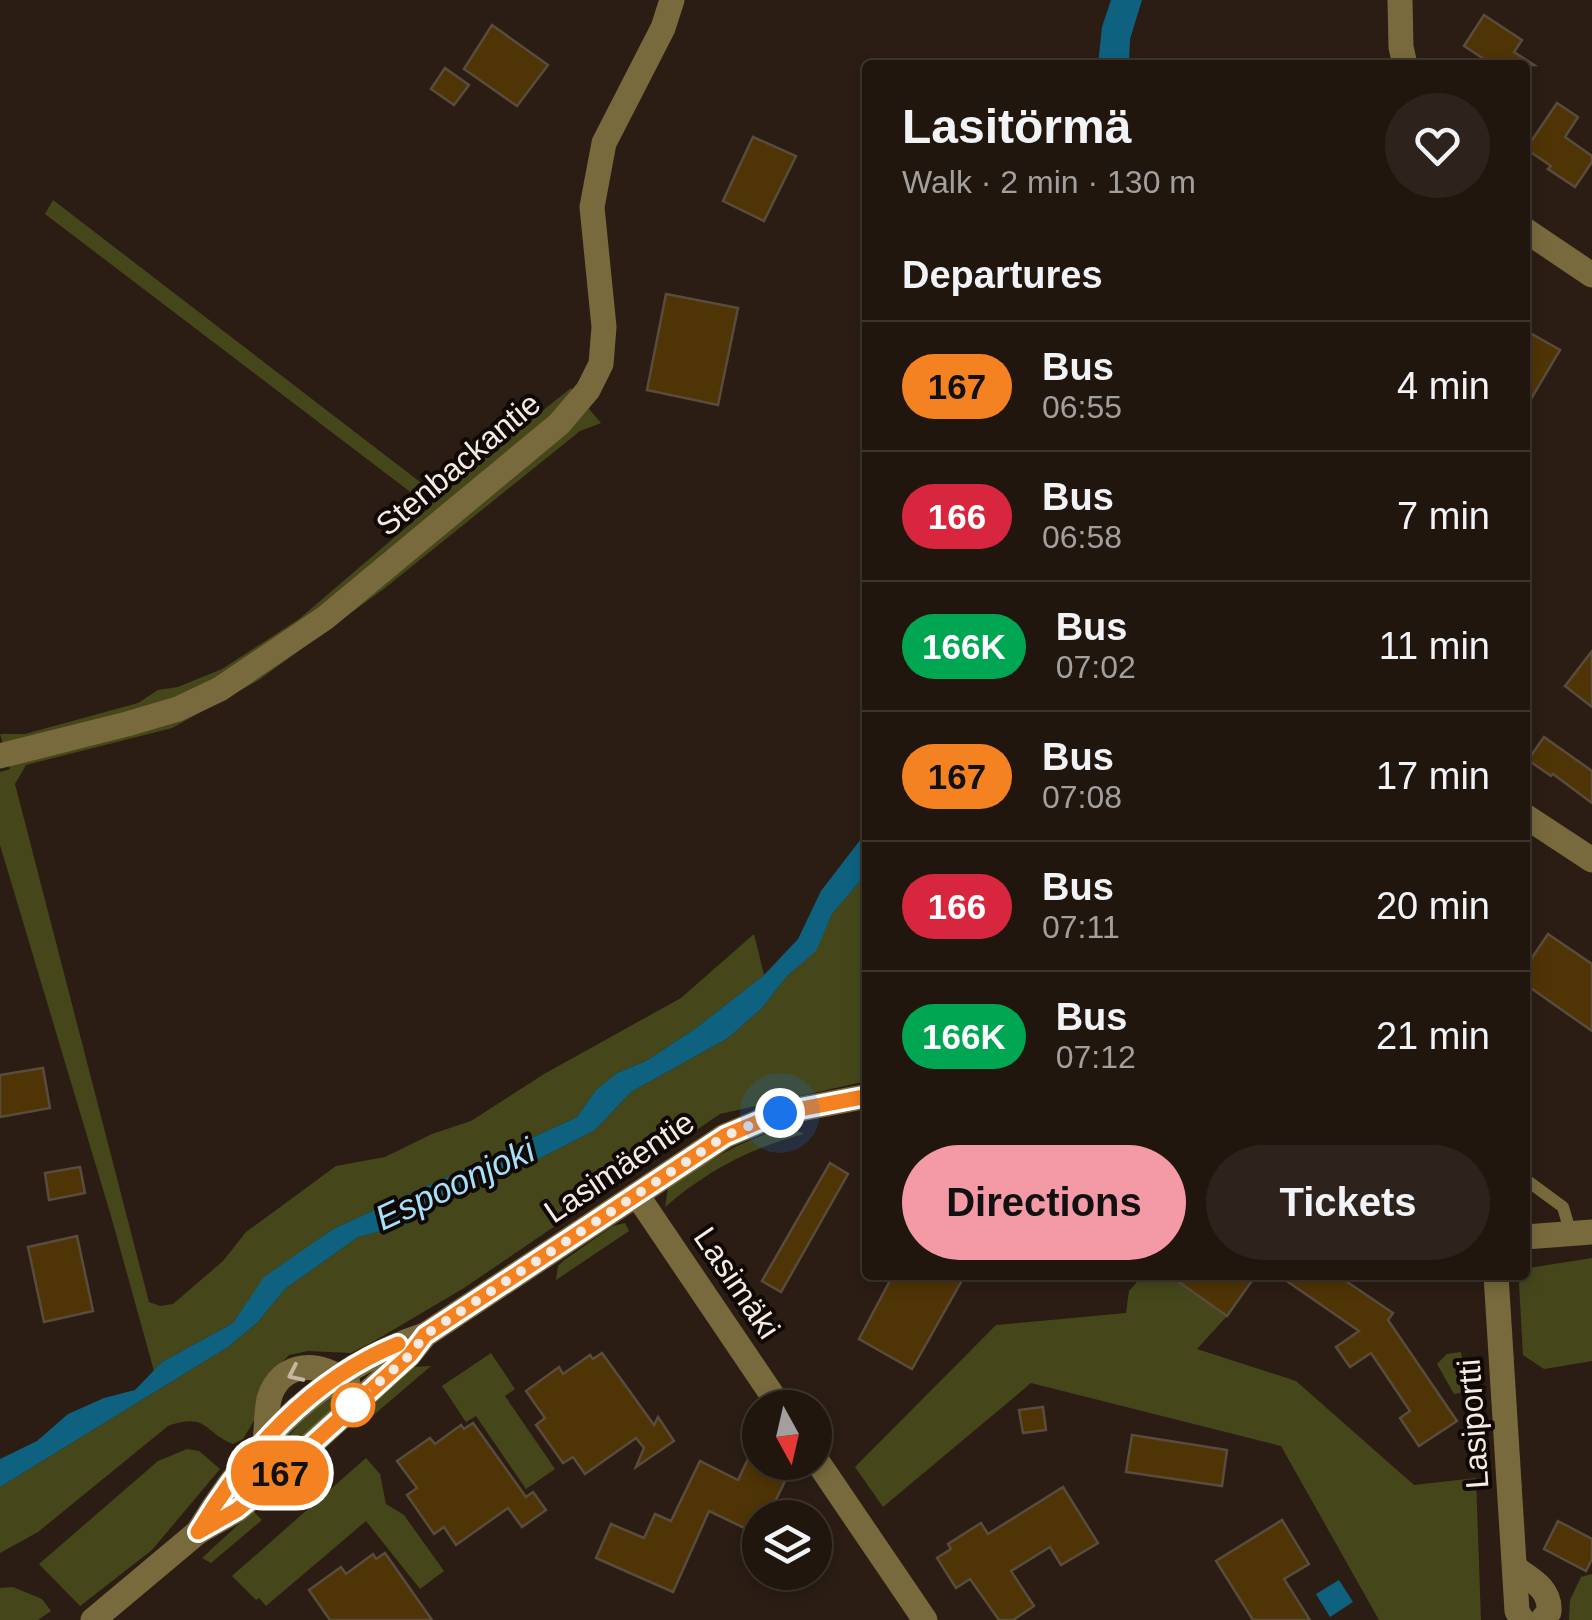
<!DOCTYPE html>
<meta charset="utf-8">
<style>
:root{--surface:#20160e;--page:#2d231c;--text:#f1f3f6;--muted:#a29f9e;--line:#3d352e;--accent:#f49aa6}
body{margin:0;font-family:Helvetica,sans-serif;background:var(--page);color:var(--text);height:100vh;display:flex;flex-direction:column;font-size:38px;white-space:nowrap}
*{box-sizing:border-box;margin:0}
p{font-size:32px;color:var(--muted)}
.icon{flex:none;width:55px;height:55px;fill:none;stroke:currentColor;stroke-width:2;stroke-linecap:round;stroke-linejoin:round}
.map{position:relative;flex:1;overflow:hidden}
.panel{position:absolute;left:862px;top:60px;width:668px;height:1220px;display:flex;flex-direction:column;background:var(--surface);border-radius:10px;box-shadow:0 5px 15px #0003,0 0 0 2px var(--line)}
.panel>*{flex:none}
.badge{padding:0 20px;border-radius:32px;font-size:35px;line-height:65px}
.needle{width:65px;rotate:172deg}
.controls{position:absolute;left:742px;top:1390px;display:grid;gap:20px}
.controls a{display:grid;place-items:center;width:90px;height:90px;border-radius:50%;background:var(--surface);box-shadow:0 5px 15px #0003,0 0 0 2px var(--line);font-size:50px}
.you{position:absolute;width:50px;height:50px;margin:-25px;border:8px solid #fff;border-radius:50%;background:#1a73e8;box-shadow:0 0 0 15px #1a73e833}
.map>.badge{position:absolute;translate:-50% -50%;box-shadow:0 0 0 5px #fff}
h2{padding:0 40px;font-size:38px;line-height:90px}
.round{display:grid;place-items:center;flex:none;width:105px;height:105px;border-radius:52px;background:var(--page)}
.head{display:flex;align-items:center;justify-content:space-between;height:170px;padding:0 40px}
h1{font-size:48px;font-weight:700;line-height:75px}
.action{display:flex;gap:20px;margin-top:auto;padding:20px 40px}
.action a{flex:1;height:115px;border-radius:60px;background:var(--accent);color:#111;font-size:40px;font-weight:700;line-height:115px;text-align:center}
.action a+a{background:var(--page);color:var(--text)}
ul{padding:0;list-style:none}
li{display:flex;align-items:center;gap:30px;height:130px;padding:0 40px;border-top:2px solid var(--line)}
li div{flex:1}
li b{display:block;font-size:38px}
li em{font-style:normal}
li .badge{min-width:110px;font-weight:700;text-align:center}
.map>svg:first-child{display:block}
.green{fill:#45471b}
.water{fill:#0e627f}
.building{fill:#4f3406;stroke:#584c3d;stroke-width:2.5}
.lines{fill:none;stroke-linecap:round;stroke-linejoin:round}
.service{stroke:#786a3d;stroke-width:12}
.minor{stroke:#786a3d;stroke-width:25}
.tertiary{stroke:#786a3d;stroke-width:25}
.oneway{stroke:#c3b7a1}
.line-casing{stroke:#fff;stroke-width:22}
.line{stroke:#f58220;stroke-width:15}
.walk{stroke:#f5ebe4;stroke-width:10;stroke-dasharray:0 18}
.stop-dot{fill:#fff;stroke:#f58220;stroke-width:5}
.labels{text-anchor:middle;stroke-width:8;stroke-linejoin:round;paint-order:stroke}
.street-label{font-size:32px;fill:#f5ebe4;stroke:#0f0805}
.water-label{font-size:35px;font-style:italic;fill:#a5dffa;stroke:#0f0805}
</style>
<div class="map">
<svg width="1592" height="1620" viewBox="0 0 1592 1620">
<rect width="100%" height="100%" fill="#2b1d13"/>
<g class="green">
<polygon points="53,200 437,495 571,388 601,423 580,431 385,588 259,680 172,728 26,765 15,784 149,1302 160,1306 173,1304 223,1261 246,1232 336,1166 385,1157 432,1134 471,1121 544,1074 681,998 754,934 764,975 696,1028 646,1061 617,1073 596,1090 577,1117 333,1229 264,1278 233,1323 162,1362 154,1371 111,1216 0,845 0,772 10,769 0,734 25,734 138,703 158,690 178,687 222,669 299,619 430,507 45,214"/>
<path d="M867 873V1081L720 1114 464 1288 371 1343 351 1353 308 1351 289 1355 266 1379 255 1419 243 1439 233 1444C203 1432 208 1412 168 1426L38 1532 0 1553V1487L228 1347 257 1323 285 1289 358 1237 405 1225 487 1175 521 1168 595 1130 631 1092 728 1038 762 1008 787 976 815 951 832 914Z"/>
<path d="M789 1127 804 1134C750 1148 707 1171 665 1207L668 1188C707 1161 742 1139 789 1127Z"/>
<polygon points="625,1223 629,1231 556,1280 558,1266 563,1261 613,1226"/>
<polygon points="1592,1258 1592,1361 1544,1369 1523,1355 1519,1283 1529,1268"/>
<polygon points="1143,1275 1169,1275 1227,1316 1197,1349 1296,1381 1414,1485 1476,1478 1481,1620 1379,1620 1281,1446 1031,1383 883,1507 855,1467 996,1325 1126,1313 1129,1291"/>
<polygon points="1461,1352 1467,1392 1454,1394 1437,1364 1447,1354"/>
<polygon points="491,1353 515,1389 505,1396 555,1469 526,1489 476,1416 466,1422 442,1386"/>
<polygon points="431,1366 369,1419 372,1405 413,1367"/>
<path d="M332 1397 337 1398V1404L266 1471 263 1469C283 1440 303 1418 332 1397Z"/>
<polygon points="187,1449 199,1451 220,1469 152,1550 80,1606 39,1564 158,1461"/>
<polygon points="366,1458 380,1474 386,1504 404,1515 444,1571 420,1589 366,1521 266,1606 259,1598 256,1600 232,1576"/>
<polygon points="253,1511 262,1520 211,1563 202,1558"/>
<polygon points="1592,1574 1592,1620 1569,1620 1570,1600 1581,1577"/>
<polygon points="13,1587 42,1599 51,1611 38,1620 0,1620 0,1588"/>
</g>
<g class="water">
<polygon points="1111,0 1142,0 1130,39 1129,65 1098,65 1102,27"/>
<polygon points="867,831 867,873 832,914 816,951 787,976 762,1008 728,1038 631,1092 595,1130 521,1168 487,1175 405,1225 358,1237 285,1289 257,1323 228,1347 0,1487 0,1459 37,1441 68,1414 104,1398 135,1390 162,1362 233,1323 264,1277 333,1229 577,1117 596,1090 617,1073 646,1061 696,1028 764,975 798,939 821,891"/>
<polygon points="1339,1580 1353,1602 1330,1617 1316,1594"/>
</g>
<g class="building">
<polygon points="1484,15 1522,40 1514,52 1534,65 1493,65 1464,46"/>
<polygon points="492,25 548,65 517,106 464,69"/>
<polygon points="445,68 469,85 454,105 431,89"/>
<polygon points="1557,103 1578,117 1565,137 1592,156 1592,162 1575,187 1548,169 1551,166 1526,149"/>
<polygon points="753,137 796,156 764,221 723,201"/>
<polygon points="666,294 738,308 718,405 647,390"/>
<polygon points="1532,334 1560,350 1525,409 1525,345"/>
<polygon points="1592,651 1592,707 1565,686"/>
<polygon points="1544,737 1592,771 1592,803 1553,774 1551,776 1528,760"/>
<polygon points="1548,934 1592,964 1592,1031 1525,984 1525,968"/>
<polygon points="43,1068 50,1108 0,1117 0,1075"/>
<polygon points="830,1163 848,1174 781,1292 762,1281"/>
<polygon points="80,1167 85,1193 49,1200 45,1173"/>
<polygon points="77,1236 93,1311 44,1322 28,1247"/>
<polygon points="893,1275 965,1275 912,1369 859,1339"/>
<polygon points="1169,1275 1256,1275 1227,1316"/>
<polygon points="1278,1275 1337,1275 1393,1313 1388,1320 1457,1421 1419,1446 1400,1418 1410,1411 1371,1353 1350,1367 1336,1347 1359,1331"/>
<polygon points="602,1353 654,1425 658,1417 674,1441 636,1467 644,1448 636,1438 585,1474 573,1457 563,1463 536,1425 545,1418 526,1391 559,1367 563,1374 590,1355 593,1359"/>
<polygon points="1043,1407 1046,1430 1023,1433 1019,1410"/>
<polygon points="473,1423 526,1497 533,1492 546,1510 522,1527 508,1508 456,1545 444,1527 434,1534 407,1495 417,1488 397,1461 430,1438 435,1444 461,1425 464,1429"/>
<polygon points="1132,1435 1227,1450 1222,1486 1126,1472"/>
<polygon points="748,1459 787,1477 767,1518 760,1518 759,1535 709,1511 673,1592 596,1558 611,1524 644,1538 655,1514 671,1521 700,1461 738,1480"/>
<polygon points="1063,1487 1098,1543 1061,1565 1050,1547 1011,1571 1034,1606 1013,1620 999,1620 970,1579 956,1588 937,1558 951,1549 948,1544 981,1523 988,1534"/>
<polygon points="1282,1520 1309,1564 1284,1579 1310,1620 1253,1620 1216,1561"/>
<polygon points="1558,1521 1592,1539 1592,1559 1586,1571 1544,1549"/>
<polygon points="385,1553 432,1620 330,1620 309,1590 341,1567 346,1574 373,1554 376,1559"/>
</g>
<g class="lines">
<polyline class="service" points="1525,1179 1563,1207 1571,1234"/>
<g class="minor">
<polyline points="1400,0 1401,47 1405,65"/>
<polyline points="1525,230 1592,275"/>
<polyline points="0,756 127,724 178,709 220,689 325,618 559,424 588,390 601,364 604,327 592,207 604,143 663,28 672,0"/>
<polyline points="1525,816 1592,860"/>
<polyline points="637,1195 781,1408"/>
<polyline points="1525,1237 1592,1232"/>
<polyline points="1496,1275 1517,1611 1522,1620"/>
<path d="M265 1440C267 1427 266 1412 269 1399 280 1360 322 1360 348 1384"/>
<polyline points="815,1458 925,1620"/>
<polyline points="200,1531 237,1510 261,1490 409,1355 425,1335"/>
<path d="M198 1532C251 1443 325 1367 425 1335L725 1136 780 1113 868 1096"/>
<path d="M1515 1568C1531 1579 1551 1589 1549 1612L1542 1620"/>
</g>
<polyline class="tertiary" points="93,1620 198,1532"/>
</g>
<defs><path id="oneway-chevron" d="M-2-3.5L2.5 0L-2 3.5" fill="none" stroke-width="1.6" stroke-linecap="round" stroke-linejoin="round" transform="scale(2.5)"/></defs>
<use class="oneway" href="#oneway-chevron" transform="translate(295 1374) rotate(155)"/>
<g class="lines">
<defs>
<path id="line" d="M398 1344C311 1379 245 1453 198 1532L237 1510 261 1490 410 1355 425 1335 725 1136 780 1113 868 1096"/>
</defs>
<use href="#line" class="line-casing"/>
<use href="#line" class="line"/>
<polyline class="walk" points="353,1405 410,1355 425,1335 725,1136 780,1113"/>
</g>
<circle class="stop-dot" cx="353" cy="1405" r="20"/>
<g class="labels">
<g class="street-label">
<text transform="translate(458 464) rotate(-40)" y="11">Stenbackantie</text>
<text transform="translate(619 1167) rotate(-34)" y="11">Lasimäentie</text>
<text transform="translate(737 1283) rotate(56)" y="11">Lasimäki</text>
<text transform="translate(1473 1424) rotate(-94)" y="11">Lasiportti</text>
</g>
<g class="water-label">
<text transform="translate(455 1184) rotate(-25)" y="12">Espoonjoki</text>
</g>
</g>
</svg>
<div class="controls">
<a><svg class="needle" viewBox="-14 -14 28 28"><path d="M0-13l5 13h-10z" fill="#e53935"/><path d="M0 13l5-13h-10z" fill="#a29f9e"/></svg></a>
<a><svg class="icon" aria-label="layers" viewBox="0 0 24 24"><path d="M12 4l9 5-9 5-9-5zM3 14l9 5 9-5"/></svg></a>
</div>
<div class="you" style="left:780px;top:1113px"></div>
<b class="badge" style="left:280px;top:1473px;background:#f58220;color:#111">167</b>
<section class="panel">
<div class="head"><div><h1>Lasitörmä</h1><p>Walk · 2 min · 130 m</p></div><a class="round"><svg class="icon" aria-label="heart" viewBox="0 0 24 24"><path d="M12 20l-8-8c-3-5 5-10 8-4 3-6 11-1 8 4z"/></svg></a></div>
<h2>Departures</h2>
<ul>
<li><span class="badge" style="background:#f58220;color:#111">167</span><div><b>Bus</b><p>06:55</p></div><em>4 min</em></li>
<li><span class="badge" style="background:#d7263d;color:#fff">166</span><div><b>Bus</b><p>06:58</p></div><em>7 min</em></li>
<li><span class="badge" style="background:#00a651;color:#fff">166K</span><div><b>Bus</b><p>07:02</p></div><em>11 min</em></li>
<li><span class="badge" style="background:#f58220;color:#111">167</span><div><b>Bus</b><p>07:08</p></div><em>17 min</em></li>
<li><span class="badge" style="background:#d7263d;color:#fff">166</span><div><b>Bus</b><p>07:11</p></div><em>20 min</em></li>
<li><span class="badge" style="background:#00a651;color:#fff">166K</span><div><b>Bus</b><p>07:12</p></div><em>21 min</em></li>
</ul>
<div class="action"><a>Directions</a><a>Tickets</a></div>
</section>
</div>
